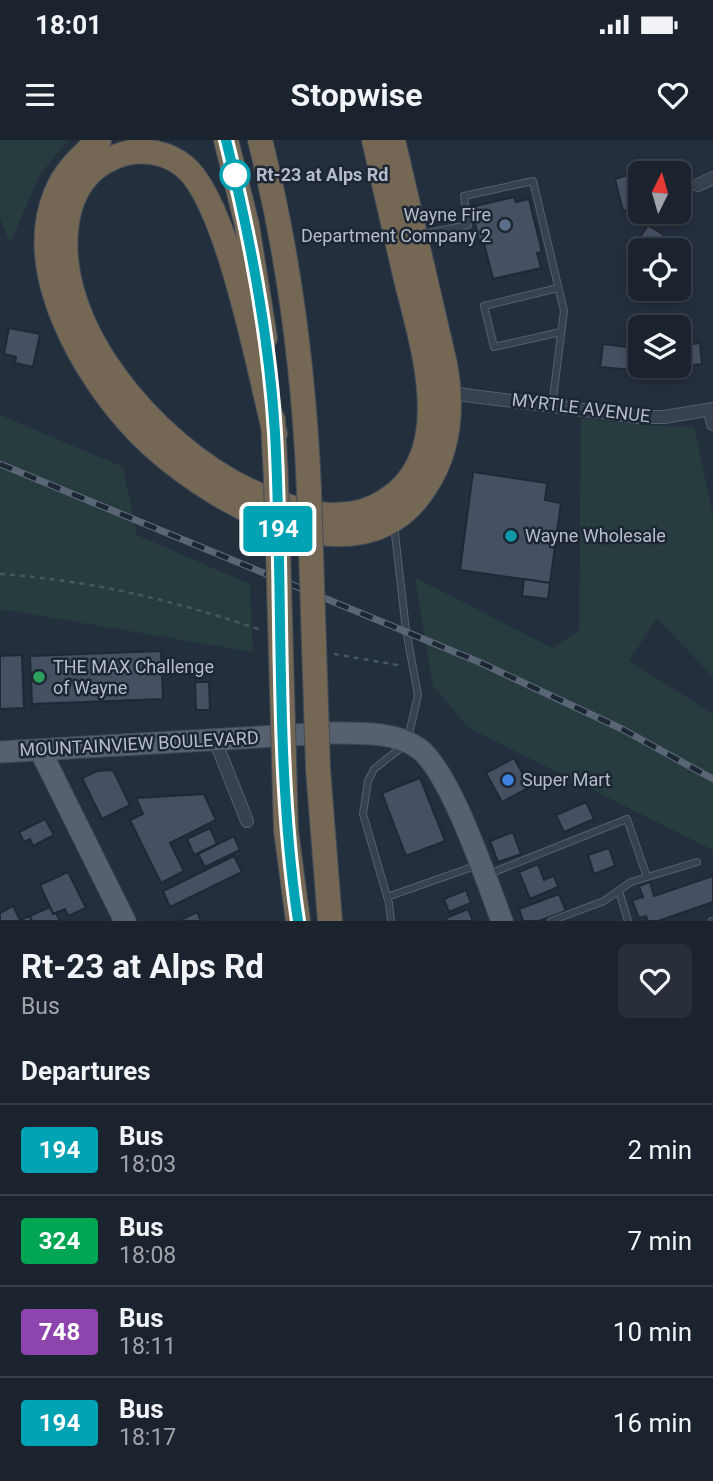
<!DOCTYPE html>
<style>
:root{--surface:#1b232e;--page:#282f3a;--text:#f1f3f6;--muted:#a0a4aa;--line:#39404a}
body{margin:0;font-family:Roboto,sans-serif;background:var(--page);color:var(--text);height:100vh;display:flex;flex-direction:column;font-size:26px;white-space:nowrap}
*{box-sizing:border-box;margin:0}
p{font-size:23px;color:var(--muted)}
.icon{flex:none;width:38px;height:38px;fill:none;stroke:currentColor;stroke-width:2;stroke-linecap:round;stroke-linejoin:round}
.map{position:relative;height:781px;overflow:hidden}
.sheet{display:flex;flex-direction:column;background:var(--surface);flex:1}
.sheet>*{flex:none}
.badge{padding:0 14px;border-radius:5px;font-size:24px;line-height:46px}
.needle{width:46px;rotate:5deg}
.controls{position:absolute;left:628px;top:21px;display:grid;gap:14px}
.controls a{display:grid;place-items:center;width:63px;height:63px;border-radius:10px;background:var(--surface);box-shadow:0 4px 10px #0003,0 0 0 2px var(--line);font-size:35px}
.map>.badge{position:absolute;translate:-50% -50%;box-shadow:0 0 0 4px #fff}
h2{padding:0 21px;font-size:26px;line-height:63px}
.round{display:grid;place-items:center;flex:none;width:74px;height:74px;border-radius:10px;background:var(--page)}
.head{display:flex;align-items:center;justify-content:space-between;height:119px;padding:0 21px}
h1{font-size:33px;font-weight:700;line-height:52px}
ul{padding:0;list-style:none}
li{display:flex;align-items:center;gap:21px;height:91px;padding:0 21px;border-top:2px solid var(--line)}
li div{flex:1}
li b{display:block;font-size:26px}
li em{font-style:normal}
li .badge{min-width:77px;font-weight:700;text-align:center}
.status{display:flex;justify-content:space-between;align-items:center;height:49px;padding:0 35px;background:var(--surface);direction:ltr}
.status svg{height:19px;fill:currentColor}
header{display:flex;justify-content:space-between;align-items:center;height:91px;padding:0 21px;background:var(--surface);font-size:32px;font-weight:700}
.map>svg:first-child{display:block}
.green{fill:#263c3f}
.building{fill:#455162;stroke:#1f2835;stroke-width:2}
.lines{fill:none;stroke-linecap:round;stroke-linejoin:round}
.lane-casing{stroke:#565f6c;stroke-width:8}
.street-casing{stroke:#565f6c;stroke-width:14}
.primary-casing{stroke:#414a57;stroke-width:23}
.highway-casing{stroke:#434c59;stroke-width:26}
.path{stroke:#44595c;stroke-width:2.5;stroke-dasharray:5 5;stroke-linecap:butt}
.lane{stroke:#38414e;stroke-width:6}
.street{stroke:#38414e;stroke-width:12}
.primary{stroke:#56606e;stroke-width:21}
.highway{stroke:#746855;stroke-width:24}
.rail-casing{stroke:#5a6575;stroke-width:7}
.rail{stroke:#1d2633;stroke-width:4.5;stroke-dasharray:13;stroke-linecap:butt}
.highway-bridge-casing{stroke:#434c59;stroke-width:26;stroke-linecap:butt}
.highway-bridge{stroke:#746855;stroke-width:24}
.line-casing{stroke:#fff;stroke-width:16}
.line{stroke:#00a3b4;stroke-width:10}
.stop-dot{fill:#fff;stroke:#00a3b4;stroke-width:3.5}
.service-dot{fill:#5c6f8a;stroke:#1d2633;stroke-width:2.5}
.culture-dot{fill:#0f9aa8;stroke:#1d2633;stroke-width:2.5}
.leisure-dot{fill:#2e9e5b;stroke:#1d2633;stroke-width:2.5}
.shop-dot{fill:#3f7fe0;stroke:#1d2633;stroke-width:2.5}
.labels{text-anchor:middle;stroke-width:5;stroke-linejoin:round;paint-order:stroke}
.stop-label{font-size:18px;font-weight:bold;fill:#b4bcc9;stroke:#1d2633;text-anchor:start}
.poi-label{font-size:18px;fill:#b4bcc9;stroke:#1d2633;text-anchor:start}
.street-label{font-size:18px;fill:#b4bcc9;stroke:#1d2633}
</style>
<div class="status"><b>18:01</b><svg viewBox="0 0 49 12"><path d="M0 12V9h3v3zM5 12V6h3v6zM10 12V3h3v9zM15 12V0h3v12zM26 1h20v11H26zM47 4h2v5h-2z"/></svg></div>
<header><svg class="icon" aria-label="menu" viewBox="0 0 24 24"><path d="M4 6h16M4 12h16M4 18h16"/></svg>Stopwise<svg class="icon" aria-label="heart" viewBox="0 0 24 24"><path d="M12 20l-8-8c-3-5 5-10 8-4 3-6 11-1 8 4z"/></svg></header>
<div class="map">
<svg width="713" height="781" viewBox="0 0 713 781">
<rect width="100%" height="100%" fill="#242f3e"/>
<g class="green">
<polygon points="0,0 68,0 39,36 10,104 0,77"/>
<polygon points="0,275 123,327 137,395 250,444 253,512 0,469"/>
<polygon points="581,278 642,285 694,287 713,375 713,537 657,478 629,521 713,574 713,710 468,587 433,546 415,438 553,508 579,490"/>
</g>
<g class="building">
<polygon points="634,33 640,67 623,71 615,39"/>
<polygon points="514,57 516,62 529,59 542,112 537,113 541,128 493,139 484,103 480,104 471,67"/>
<polygon points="648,85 693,114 680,135 679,110 640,110 634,106"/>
<polygon points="9,188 40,194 33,227 15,223 16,217 4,214"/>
<polygon points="700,203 702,224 669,228 668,226 679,226 679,206"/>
<polygon points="603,204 635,208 633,230 600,227"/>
<polygon points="473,332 547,343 545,360 561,363 550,443 460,430"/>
<polygon points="524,439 550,443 548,459 522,456"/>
<polygon points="161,511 163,559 32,564 30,516"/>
<polygon points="22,515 24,568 0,569 0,516"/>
<polygon points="195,542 209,542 210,570 196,570"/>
<polygon points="514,618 530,647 502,662 486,633"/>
<polygon points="113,630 130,665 102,679 82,638 97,631"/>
<polygon points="420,638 445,701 406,716 382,653"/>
<polygon points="204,654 216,680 170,703 184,731 161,743 130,680 143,674 136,658"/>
<polygon points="586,662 594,679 564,692 556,675"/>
<polygon points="45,679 54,695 33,706 30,699 24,702 19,692"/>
<polygon points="210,688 217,704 194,715 187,699"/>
<polygon points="513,692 521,714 498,722 490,701"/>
<polygon points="234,696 240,710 205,727 198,714"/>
<polygon points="609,708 615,726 594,734 588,715"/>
<polygon points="234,716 242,732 170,767 163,751"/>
<polygon points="538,724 544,740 554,736 558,747 530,759 519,732"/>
<polygon points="68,732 86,768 68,776 65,769 53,774 40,745"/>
<polygon points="713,736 713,762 658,781 648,781 646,776 639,778 632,760 643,757 639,746 650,742 654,756"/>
<polygon points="466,750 471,763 449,772 444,759"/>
<polygon points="559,754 566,771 539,781 523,781 519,769"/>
<polygon points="13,766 20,780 30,776 32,781 0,781 0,773"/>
<polygon points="50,767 53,774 56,773 60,781 32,781 30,776"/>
<polygon points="468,769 473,781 447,781 446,778"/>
<polygon points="197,772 201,781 179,781"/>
</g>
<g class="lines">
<defs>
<g id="lane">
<polyline points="422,94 468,85 464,56 533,41 564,171 552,266"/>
<polyline points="558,148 484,166 494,207 561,192"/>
<polyline points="489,734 627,679 647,737"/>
<polyline points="619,751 628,781"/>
<polyline points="387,757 478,725"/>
<polyline points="391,781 389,763 363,674 368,641 374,629 407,603 418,555 406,490 394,385"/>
<polyline points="551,781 604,761 631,742 697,722"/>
<polyline points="712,781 713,781"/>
</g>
<g id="street">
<polyline points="698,45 713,38"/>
<polyline points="449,253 639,277 664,277 713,269"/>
<polyline points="710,270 713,284"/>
<polyline points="215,600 247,681"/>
</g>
<g id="primary">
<polyline points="40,610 125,781"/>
<path d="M0 612 329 593C357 593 394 591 418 608 450 630 487 742 502 781"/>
</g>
<g id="highway">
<path d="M99 0C82 16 65 30 56 53 23 131 84 236 138 292 200 356 359 454 426 346 450 309 453 267 445 224L393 0"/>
<polyline points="226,0 247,85 265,198"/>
<path d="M260 0C289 115 304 231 309 350"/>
<polyline points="273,280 276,340"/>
<path d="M275 294C260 235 228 63 185 27 169 13 144 8 123 14 96 22 78 41 70 68 41 178 155 306 248 350 291 370 341 389 385 361 461 315 421 202 405 135 395 90 384 45 374 0"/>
<polyline points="318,629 330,781"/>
<polyline points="286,690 298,781"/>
</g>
</defs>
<use href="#lane" class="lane-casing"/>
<use href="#street" class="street-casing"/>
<use href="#primary" class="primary-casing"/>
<use href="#highway" class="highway-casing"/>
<g class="path">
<path d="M0 434C89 440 177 461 261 490"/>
<polyline points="334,514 403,526"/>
</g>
<use href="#lane" class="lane"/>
<use href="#street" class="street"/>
<use href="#primary" class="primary"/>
<use href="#highway" class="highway"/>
<defs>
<polyline id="rail" points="0,324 479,522 622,589 713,639"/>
</defs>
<use href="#rail" class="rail-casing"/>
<use href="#rail" class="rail"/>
<defs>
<g id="highway-bridge">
<polyline points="276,340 286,690"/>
<polyline points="309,350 318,629"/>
</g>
</defs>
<use href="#highway-bridge" class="highway-bridge-casing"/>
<use href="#highway-bridge" class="highway-bridge"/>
</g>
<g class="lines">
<defs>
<path id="line" d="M226 0C250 96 269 194 275 293 284 456 274 620 298 781"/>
</defs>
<use href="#line" class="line-casing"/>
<use href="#line" class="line"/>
</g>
<circle class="stop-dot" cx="235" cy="35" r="14"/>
<circle class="service-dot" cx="505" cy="85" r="7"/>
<circle class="culture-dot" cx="511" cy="396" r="7"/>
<circle class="leisure-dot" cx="39" cy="537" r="7"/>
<circle class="shop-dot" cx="508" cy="640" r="7"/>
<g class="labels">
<g class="stop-label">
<text x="256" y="41">Rt-23 at Alps Rd</text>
</g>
<g class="poi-label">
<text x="491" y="81" text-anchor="end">Wayne Fire<tspan x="491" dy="21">Department Company 2</tspan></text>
<text x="525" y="402">Wayne Wholesale</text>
<text x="53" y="533">THE MAX Challenge<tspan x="53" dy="21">of Wayne</tspan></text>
<text x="522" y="646">Super Mart</text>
</g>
<g class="street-label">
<text transform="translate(581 268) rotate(7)" y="6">MYRTLE AVENUE</text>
<text transform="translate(139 604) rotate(-3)" y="6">MOUNTAINVIEW BOULEVARD</text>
</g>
</g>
</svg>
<div class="controls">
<a><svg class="needle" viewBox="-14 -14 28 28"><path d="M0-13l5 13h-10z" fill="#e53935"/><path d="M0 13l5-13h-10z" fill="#a0a4aa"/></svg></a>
<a><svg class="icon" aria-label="locate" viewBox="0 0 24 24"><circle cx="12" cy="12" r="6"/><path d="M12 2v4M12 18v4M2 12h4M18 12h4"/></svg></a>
<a><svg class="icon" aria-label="layers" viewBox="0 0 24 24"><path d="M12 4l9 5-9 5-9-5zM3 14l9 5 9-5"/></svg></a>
</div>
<b class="badge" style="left:278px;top:389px;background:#00a3b4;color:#fff">194</b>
</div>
<section class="sheet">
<div class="head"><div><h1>Rt-23 at Alps Rd</h1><p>Bus</p></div><a class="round"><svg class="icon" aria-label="heart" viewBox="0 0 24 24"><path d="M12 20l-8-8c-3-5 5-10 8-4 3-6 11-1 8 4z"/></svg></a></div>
<h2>Departures</h2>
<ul>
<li><span class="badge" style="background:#00a3b4;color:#fff">194</span><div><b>Bus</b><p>18:03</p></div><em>2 min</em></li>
<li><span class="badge" style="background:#00a651;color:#fff">324</span><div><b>Bus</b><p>18:08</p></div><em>7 min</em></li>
<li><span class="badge" style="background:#8e44ad;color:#fff">748</span><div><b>Bus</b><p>18:11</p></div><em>10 min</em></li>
<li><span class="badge" style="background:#00a3b4;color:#fff">194</span><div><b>Bus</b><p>18:17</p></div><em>16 min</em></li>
</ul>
</section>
